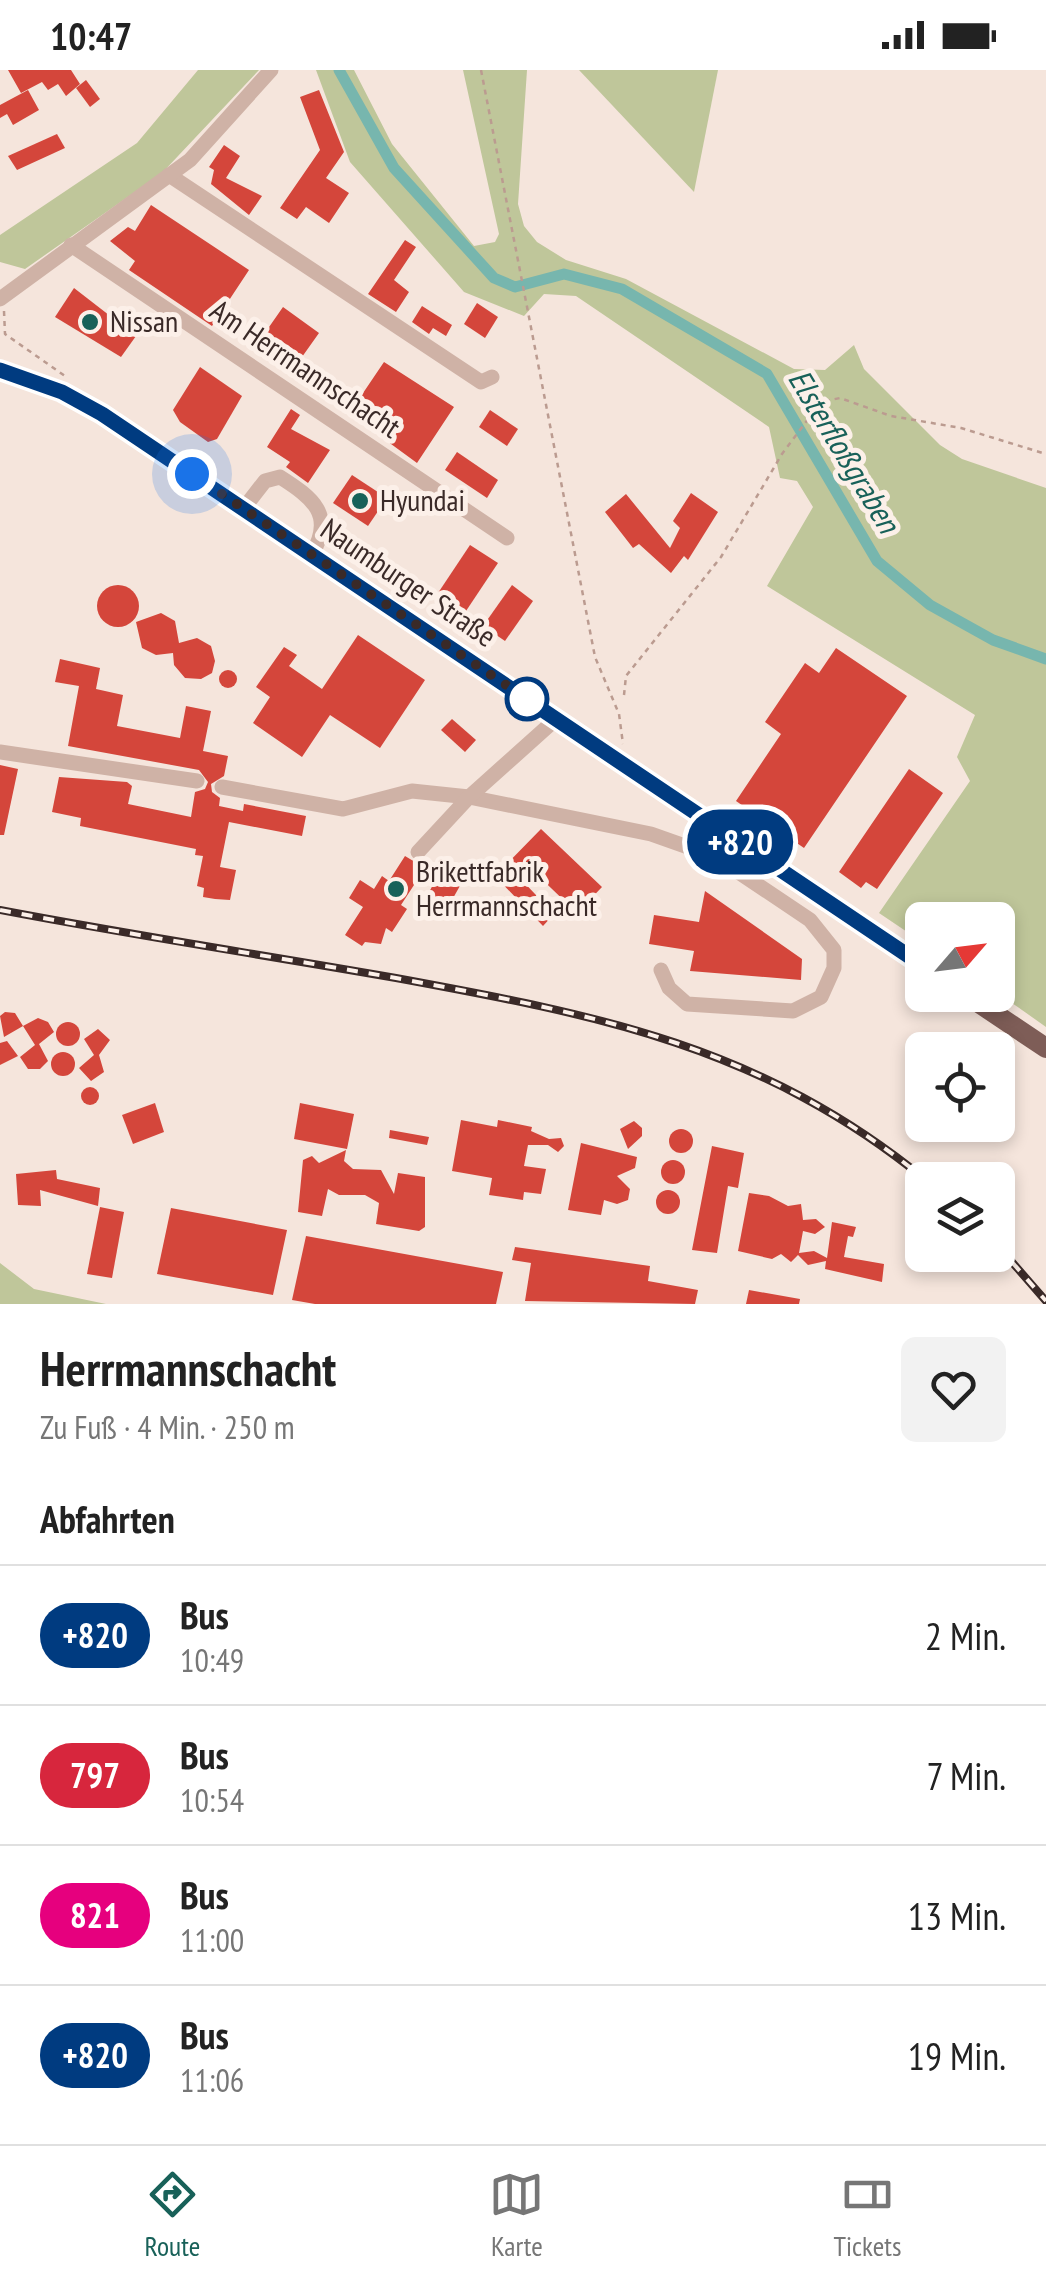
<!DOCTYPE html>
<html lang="de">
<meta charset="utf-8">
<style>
:root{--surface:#fff;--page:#f2f2f2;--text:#222;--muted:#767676;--line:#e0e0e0;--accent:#186159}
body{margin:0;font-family:"PT Sans Narrow",sans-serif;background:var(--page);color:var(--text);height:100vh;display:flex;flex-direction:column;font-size:38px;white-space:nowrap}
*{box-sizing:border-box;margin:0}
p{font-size:32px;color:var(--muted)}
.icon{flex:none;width:55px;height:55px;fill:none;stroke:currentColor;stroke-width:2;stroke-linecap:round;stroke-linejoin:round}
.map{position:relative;height:1234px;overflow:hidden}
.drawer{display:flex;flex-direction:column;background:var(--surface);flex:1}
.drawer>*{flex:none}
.badge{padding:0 20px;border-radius:32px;font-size:35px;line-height:65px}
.needle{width:65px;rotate:62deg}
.tools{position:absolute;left:905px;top:832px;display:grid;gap:20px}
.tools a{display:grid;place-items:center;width:110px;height:110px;border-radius:15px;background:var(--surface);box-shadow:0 5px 15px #0003;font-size:50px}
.you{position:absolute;width:50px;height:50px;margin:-25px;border:8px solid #fff;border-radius:50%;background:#1a73e8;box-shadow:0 0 0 15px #1a73e833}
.map>.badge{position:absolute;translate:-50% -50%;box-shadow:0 0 0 5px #fff}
h2{padding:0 40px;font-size:38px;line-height:90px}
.round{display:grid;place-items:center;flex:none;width:105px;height:105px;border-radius:15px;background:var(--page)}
.headline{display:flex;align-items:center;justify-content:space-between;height:170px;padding:0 40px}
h1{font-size:48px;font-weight:600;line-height:75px}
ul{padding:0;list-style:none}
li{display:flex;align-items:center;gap:30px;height:140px;padding:0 40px;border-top:2px solid var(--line)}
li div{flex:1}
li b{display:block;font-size:38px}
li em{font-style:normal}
li .badge{min-width:110px;font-weight:700;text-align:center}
.status{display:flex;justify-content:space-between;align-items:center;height:70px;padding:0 50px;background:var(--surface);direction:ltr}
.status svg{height:28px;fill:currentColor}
.dock{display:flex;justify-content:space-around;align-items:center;height:140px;border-top:2px solid var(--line);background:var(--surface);font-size:28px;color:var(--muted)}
.dock a{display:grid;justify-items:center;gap:5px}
.dock .current{color:var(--accent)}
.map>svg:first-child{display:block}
.green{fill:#bfc69a}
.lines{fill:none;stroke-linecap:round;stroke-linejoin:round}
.canal{stroke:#77b6ae;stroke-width:11}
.building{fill:#d4463b}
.path{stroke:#bb9b90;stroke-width:2.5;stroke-dasharray:5 5;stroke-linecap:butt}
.minor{stroke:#cfb2a6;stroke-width:15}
.major{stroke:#7e5d57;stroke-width:20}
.rail-casing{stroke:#3a2a28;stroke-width:8}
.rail{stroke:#fcf0e9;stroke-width:4;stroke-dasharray:11;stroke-linecap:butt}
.line-casing{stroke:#fff;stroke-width:22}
.line{stroke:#003b80;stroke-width:15}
.walk{stroke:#3a2a28;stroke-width:10;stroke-dasharray:0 18}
.poi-dot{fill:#186159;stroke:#fcf0e9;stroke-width:4}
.stop-dot{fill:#fff;stroke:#003b80;stroke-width:5}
.labels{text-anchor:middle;stroke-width:10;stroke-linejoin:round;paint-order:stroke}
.poi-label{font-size:30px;fill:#3a2a28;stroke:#fcf0e9;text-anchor:start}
.street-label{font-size:30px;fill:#3a2a28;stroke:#fcf0e9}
.water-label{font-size:32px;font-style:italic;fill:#186159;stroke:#fcf0e9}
</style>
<div class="status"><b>10:47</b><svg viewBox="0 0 49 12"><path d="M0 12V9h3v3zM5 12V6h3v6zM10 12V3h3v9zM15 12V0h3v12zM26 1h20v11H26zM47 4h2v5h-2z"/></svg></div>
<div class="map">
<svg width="1046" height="1234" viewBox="0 0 1046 1234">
<rect width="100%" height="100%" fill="#f5e5dc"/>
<g class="green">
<polygon points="198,0 259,0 162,103 25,199 0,192 0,165 137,73"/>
<polygon points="316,0 354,0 392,74 474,176 495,172 499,164 463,0 527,0 518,134 524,156 537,172 566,190 626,209 794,299 825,300 854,275 864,299 940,375 962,389 1046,418 1046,957 998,923 998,850 922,850 922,872 879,843 970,711 957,687 975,645 767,516 813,437 797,411 780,408 769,357 576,226 544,224 524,246 464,222 350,92"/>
<polygon points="579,0 718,0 694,122"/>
<polygon points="0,1193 34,1219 106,1234 0,1234"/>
</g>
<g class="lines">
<polyline class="canal" points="339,0 394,98 494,208 515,217 564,204 622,219 767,304 877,491 930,535 993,570 1046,589"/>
</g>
<g class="building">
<polygon points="8,0 71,0 80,14 66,26 58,14 48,20 42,12 21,23"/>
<polygon points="86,10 100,29 90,37 76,18"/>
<polygon points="28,20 39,40 13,55 7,44 0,48 0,35"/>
<polygon points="319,20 344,82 326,108 349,123 329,153 306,137 297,149 280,138 320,80 300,27"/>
<polygon points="57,64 65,78 17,100 8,86"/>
<polygon points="224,75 240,86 226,108 262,126 249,145 211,114 214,100 209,97"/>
<polygon points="151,135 249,200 212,256 129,200 135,191 110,171 128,157 135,161"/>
<polygon points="405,170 416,177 394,210 409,222 396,242 368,224"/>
<polygon points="74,218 136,266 121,287 55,247"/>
<polygon points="477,233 498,247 485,268 464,254"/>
<polygon points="422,236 452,255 446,266 433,258 429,264 412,252"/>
<polygon points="283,237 319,263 297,294 285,286 280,294 268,286 273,278 260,270"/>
<polygon points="384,292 454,337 417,393 350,344 354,338 346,328 350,322 361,326"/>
<polygon points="200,297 242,326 217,369 208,372 180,352 173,340"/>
<polygon points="291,339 300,345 291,359 330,380 308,413 286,397 290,392 267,377"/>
<polygon points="490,340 518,359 507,376 479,357"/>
<polygon points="457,382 498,410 487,428 445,400"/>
<polygon points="352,405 387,428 368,456 333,433"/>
<polygon points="691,423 718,442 688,490 684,486 671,503 639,474 633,478 605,442 626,424 670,478 680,458 673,451"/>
<polygon points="470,475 498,493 464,544 436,526"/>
<circle cx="118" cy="536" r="21"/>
<polygon points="512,515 533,531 505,571 483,556"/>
<polygon points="161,543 175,551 179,573 197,568 211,576 215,591 212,603 201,609 185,608 174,595 173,583 156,585 142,578 136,552"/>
<polygon points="358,565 425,610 380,678 330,645 302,687 253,653 270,627 256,617 284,577 297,585 289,596 322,619"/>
<polygon points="836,578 907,626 804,778 736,731 781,664 765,652 805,593 819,603"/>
<polygon points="60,589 100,598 96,619 123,625 117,656 180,668 186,636 211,641 203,681 228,686 224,706 211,714 212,722 220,728 219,736 243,741 244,734 306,746 302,766 229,752 220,797 236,800 230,830 215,829 203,827 204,818 197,816 203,786 195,785 196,779 80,756 81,748 52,742 59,707 127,712 132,716 128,734 191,747 195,722 205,719 208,712 199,700 68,676 79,616 55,612"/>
<circle cx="228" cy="609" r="9"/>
<polygon points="452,649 476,670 465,682 441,660"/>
<polygon points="0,695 18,699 4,765 0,765"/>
<polygon points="909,699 943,723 877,819 866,812 861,818 839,802"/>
<polygon points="541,759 602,817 577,843 526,794 516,804 554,844 543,856 495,806"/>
<polygon points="405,786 425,798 401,835 407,839 392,862 386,858 381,874 365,872 362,876 345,865 363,837 349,828 360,810 374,819 382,806 389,811"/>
<polygon points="440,802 461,814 443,846 422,835"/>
<polygon points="705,821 802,889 801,910 690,901 694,881 649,874 654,845 699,852"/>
<polygon points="5,942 15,943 23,956 38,948 48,952 54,962 39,974 48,991 40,999 28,999 20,987 35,975 23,956 4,967 0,946"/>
<circle cx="68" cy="964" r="12"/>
<polygon points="98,959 110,970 99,985 104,1002 91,1011 79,998 94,985 84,969"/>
<polygon points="7,971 18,986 0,995 0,973"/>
<circle cx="63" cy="994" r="12"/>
<circle cx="90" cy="1026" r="9"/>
<polygon points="155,1033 164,1062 133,1074 122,1045"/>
<polygon points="300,1033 354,1044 347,1079 294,1069"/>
<polygon points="461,1050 497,1057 498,1050 532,1057 531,1061 549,1069 561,1068 564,1076 558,1082 548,1075 528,1075 524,1096 546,1099 541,1124 524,1122 523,1130 489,1125 492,1108 452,1101"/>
<polygon points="634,1051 642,1058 642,1066 628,1079 620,1059"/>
<circle cx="681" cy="1071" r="12"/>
<polygon points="390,1060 429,1067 427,1075 389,1068"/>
<polygon points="581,1073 637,1087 635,1098 617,1106 630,1119 628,1130 617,1134 604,1130 601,1145 568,1140"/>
<polygon points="712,1076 744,1083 738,1118 728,1116 717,1183 692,1180"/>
<polygon points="346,1080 344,1091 353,1099 381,1100 394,1124 398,1103 425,1107 425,1157 419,1161 376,1154 379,1133 365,1125 339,1125 328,1119 322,1146 298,1142 303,1090 312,1086 319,1093"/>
<circle cx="673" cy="1102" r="12"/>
<polygon points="56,1100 57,1109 100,1118 98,1136 40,1120 41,1136 18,1135 16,1104"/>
<circle cx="668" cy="1132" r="12"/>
<polygon points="749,1123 769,1126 788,1136 801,1134 803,1150 816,1149 825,1157 815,1164 803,1161 799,1183 814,1181 827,1188 832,1152 856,1157 853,1167 848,1166 844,1187 884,1194 882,1212 825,1199 826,1191 808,1195 798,1185 791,1192 781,1184 772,1189 738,1181"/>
<polygon points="100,1137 124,1142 112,1208 87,1204"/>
<polygon points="171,1138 287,1160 273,1225 157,1204"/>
<polygon points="306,1166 503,1202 496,1234 315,1234 292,1230"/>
<polygon points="515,1177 650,1196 648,1211 698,1220 695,1234 525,1231 531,1193 512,1190"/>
<polygon points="749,1220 800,1229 799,1234 746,1234"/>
</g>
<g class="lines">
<g class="path">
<polyline points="481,0 595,587 619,644 623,674"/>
<polyline points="4,241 5,264 65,306"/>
<polyline points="624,625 626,606 721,487 782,384 821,332 840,328 891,346 961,358 1046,384"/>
</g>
<g class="minor">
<polyline points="169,105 481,312 492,307"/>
<polyline points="71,175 507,468"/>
<polyline points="0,229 190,90 271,0"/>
<path d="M244 438 265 411 280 407C313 428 335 445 312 484"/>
<polyline points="0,682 197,711"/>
<polyline points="222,717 343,739 412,721 469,727 651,764 716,787 810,850 834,880 834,898 821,927 793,941 687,934 669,918 661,900"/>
<polyline points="418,782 469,727 556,649"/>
</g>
<g class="major">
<polyline points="0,300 62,322 102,344 922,895"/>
<polyline points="967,925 1046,978"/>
</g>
<defs>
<g id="rail">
<path d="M0 840C131 865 264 885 396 908 598 945 762 976 926 1110"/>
<polyline points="998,1176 1046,1231"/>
</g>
</defs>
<use href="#rail" class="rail-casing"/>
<use href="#rail" class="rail"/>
</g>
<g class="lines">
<defs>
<polyline id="line" points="0,300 62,322 102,344 922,895"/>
</defs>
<use href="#line" class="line-casing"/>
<use href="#line" class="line"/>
<polyline class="walk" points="192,404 527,629"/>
</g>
<g class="poi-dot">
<circle cx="90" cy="252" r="10"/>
<circle cx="360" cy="431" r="10"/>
<circle cx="396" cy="819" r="10"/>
</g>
<circle class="stop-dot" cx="527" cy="629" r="20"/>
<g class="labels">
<g class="poi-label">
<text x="110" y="262">Nissan</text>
<text x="380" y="441">Hyundai</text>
<text x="416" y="812">Brikettfabrik<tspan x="416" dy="34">Herrmannschacht</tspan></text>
</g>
<g class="street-label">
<text transform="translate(305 299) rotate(34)" y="10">Am Herrmannschacht</text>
<text transform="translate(408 513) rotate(34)" y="10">Naumburger Straße</text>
</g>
<g class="water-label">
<text transform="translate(844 381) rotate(59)" y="11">Elsterfloßgraben</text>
</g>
</g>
</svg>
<div class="tools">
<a><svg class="needle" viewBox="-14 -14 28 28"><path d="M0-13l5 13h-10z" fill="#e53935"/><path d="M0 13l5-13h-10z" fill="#767676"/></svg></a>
<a><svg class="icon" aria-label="locate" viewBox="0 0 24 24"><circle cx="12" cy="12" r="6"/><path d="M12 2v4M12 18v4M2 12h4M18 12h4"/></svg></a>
<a><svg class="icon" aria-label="layers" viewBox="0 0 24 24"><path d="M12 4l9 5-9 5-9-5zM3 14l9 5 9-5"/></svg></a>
</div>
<div class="you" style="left:192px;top:404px"></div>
<b class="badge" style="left:740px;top:772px;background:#003b80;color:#fff">+820</b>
</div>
<section class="drawer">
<div class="headline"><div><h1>Herrmannschacht</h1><p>Zu Fuß · 4 Min. · 250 m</p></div><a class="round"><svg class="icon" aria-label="heart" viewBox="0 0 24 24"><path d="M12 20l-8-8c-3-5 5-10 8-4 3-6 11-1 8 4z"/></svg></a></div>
<h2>Abfahrten</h2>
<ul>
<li><span class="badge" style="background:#003b80;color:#fff">+820</span><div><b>Bus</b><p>10:49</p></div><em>2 Min.</em></li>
<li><span class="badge" style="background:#d7263d;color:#fff">797</span><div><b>Bus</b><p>10:54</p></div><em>7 Min.</em></li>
<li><span class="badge" style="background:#e6007e;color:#fff">821</span><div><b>Bus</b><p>11:00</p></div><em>13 Min.</em></li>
<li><span class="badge" style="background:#003b80;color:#fff">+820</span><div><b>Bus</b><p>11:06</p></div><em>19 Min.</em></li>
</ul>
</section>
<nav class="dock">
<a class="current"><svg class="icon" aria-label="directions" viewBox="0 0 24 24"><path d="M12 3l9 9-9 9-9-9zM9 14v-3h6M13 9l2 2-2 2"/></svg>Route</a>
<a><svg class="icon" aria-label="map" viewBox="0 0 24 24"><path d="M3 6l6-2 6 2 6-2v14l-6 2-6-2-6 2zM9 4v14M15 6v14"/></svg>Karte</a>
<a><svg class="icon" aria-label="tickets" viewBox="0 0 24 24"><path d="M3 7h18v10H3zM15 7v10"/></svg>Tickets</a>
</nav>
